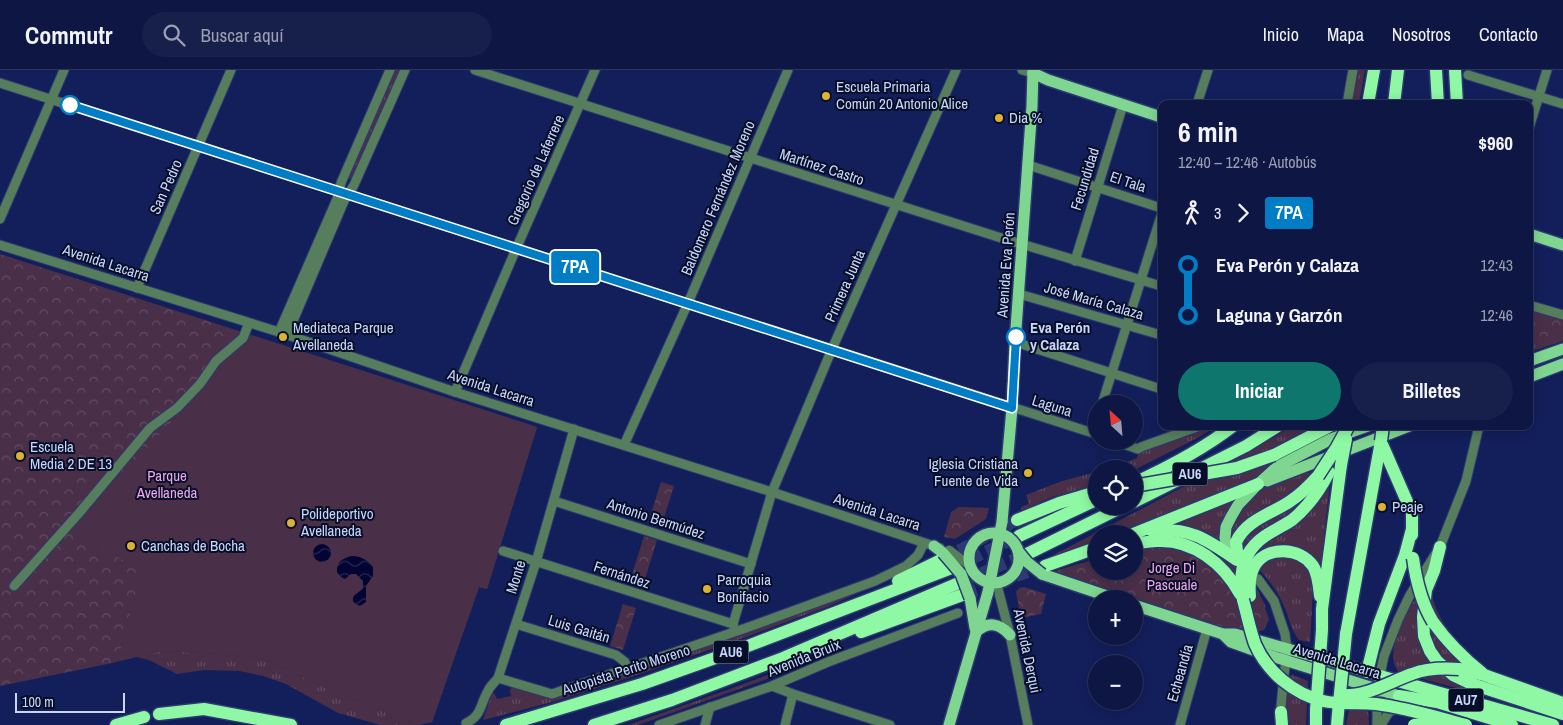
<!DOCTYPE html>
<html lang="es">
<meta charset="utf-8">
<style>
:root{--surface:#0e1744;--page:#17204b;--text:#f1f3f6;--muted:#9b9fb2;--line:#2e365d;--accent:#0f766e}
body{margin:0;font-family:"Archivo Narrow",sans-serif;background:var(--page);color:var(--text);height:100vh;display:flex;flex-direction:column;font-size:19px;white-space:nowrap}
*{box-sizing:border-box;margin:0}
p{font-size:16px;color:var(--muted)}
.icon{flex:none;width:28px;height:28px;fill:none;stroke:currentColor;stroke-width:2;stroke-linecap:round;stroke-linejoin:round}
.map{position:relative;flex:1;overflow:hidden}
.side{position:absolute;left:1158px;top:30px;width:375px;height:330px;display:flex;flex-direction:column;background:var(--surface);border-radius:10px;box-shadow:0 2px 12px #0003,0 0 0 1px var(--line)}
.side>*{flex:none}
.badge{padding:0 10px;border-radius:4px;font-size:18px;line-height:32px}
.needle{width:32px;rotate:334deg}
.controls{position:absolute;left:1088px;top:325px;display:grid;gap:10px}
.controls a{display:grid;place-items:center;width:55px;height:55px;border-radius:50%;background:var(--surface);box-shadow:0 2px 12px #0003,0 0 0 1px var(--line);font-size:25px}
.scale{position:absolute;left:15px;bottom:12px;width:110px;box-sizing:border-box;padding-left:5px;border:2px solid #c9d7fc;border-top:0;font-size:14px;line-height:18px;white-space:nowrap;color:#c9d7fc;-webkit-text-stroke:4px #070e27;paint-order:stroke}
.map>.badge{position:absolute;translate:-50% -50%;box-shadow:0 0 0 2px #fff}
.legs{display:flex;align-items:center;gap:8px;height:55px;padding:0 20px;font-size:16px}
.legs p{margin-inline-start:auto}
.headline{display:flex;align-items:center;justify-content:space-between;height:85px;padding:0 20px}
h1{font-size:28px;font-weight:700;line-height:38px}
.action{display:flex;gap:10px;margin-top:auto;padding:10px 20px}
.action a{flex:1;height:58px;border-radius:30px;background:var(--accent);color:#fff;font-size:20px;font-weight:700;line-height:58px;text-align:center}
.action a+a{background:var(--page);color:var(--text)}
ul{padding:0 20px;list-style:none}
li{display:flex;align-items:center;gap:18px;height:50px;font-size:19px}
li i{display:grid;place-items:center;width:8px;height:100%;margin:0 6px;background:currentColor}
li i::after{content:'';width:12px;height:12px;margin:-6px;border:4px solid;border-radius:50%;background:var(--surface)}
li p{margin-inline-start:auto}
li:first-child i{background:linear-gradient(#0000 50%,currentColor 0)}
li:last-child i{background:linear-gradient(currentColor 50%,#0000 0)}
header{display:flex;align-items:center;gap:30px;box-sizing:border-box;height:70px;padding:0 25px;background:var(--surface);border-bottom:1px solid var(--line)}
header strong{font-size:24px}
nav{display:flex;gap:28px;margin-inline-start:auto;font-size:18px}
.search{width:350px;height:45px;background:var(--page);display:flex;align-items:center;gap:12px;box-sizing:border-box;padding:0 18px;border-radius:28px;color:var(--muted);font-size:19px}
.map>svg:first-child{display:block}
.grass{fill:url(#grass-tufts)}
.park{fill:url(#park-crowns)}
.garden{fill:#4a2f48}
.water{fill:url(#water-waves)}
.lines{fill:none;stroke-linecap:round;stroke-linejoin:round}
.highway-tunnel{stroke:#2e3b73;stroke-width:12;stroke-dasharray:12 6;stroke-linecap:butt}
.minor-casing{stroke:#2c3972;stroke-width:11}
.major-casing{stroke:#2c3972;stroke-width:14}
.highway-casing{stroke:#2c3972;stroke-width:15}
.minor{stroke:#567e5d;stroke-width:9}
.major{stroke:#7fd690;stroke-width:11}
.highway{stroke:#8ff8a4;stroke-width:12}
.minor-bridge-casing{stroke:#2c3972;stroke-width:11;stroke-linecap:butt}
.major-bridge-casing{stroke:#2c3972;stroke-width:14;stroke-linecap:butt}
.highway-bridge-casing{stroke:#2c3972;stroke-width:15;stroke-linecap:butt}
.minor-bridge{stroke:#567e5d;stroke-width:9}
.major-bridge{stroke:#7fd690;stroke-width:11}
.highway-bridge{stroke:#8ff8a4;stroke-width:12}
.line-1-casing{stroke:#fff;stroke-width:11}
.line-1{stroke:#007dc5;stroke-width:8}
.poi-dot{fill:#dcb233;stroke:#070e27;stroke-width:2}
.stop-1-dot{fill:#fff;stroke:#007dc5;stroke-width:2.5}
.labels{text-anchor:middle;stroke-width:4;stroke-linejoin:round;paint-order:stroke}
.shield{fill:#070e27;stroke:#8f9bbc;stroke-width:1}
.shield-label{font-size:14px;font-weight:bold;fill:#c9d7fc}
.poi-label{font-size:15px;fill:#c9d7fc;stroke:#070e27;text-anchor:start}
.street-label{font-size:15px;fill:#c9d7fc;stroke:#070e27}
.stop-label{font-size:15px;font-weight:bold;fill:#c9d7fc;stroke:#070e27;text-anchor:start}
.park-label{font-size:15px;fill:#f0a7ea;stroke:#070e27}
</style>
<header>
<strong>Commutr</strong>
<div class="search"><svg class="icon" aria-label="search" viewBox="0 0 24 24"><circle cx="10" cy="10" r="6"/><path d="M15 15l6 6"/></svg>Buscar aquí</div>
<nav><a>Inicio</a><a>Mapa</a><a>Nosotros</a><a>Contacto</a></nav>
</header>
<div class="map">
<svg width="1563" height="655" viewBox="0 0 1563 655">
<defs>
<pattern id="grass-tufts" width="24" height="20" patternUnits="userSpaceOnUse" patternTransform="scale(1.25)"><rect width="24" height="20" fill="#4a2f48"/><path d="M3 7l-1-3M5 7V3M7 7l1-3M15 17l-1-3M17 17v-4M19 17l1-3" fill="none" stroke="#634c63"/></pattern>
<pattern id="park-crowns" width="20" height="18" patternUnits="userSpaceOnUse" patternTransform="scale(1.25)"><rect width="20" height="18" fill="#4a2f48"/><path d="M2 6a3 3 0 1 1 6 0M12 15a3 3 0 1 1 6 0" fill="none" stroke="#634c63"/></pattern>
<pattern id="water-waves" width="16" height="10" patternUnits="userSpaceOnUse" patternTransform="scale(1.25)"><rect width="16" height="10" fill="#030434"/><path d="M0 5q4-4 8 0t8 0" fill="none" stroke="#262852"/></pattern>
</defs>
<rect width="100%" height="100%" fill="#131f5b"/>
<g class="grass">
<polygon points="1357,0 1365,0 1359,34 1351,34"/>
<polygon points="1205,356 1216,356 1201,366 1134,400 1134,399 1110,399 1137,388 1138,382"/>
<polygon points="1293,356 1315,356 1272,378 1276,389 1337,359 1336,362 1256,412 1150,452 1114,464 1096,464 1096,470 1044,493 1042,491 1246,384"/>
<polygon points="1306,400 1308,403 1316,400 1310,408 1233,469 1229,469 1232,451 1238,443 1263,416"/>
<polygon points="1096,402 1096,415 1052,427 1021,441 1021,437 1029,434 1026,425 1062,411"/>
<polygon points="1330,412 1320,502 1289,477 1245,507 1254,482"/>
<polygon points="1308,422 1304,433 1276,455 1237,506 1134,470 1146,464 1239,475 1249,461"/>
<polygon points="1240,426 1221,459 1220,474 1172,454"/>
<path d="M1277 487H1292L1304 494 1311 504 1313 519 1310 572 1299 570C1292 561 1290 552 1286 541 1280 526 1271 511 1259 500L1269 490Z"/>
<polygon points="929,488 935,488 827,537 746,567 646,602 556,631 483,650 492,624 494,623 497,629 511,626 510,619 514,617 552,628 895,505"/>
<path d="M1423 515 1430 585 1563 647V651L1468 621 1400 603C1379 583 1412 535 1423 515Z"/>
<path d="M1431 521C1438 557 1464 580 1492 603L1434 563 1442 575 1458 590V603L1442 593 1428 568Z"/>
<polygon points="161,581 246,585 264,589 344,626 418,655 380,655 349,646 338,643 286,614 263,606 240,601 204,600 177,604 149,590 136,587"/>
<polygon points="812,589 811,591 764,610 638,655 628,655 727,620"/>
<polygon points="1292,605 1308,611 1306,655 1284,655 1283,630 1288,607"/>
<polygon points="1353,620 1368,637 1369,655 1346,655"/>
</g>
<g class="park">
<polygon points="393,0 401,0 352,109 350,109 347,105"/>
<polygon points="0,184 537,357 487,519 479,517 432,652 418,655 344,626 264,589 246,585 161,581 112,593 0,616"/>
<polygon points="1529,239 1563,249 1563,271 1529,282"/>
<polygon points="661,412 674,416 661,457 648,453"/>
<polygon points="959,437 989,438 986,449 955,469 944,467 951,442"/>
<polygon points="644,466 657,470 644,512 631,508"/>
<path d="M1159 475 1194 483 1225 508 1254 513 1266 537 1265 538 1269 549 1264 560C1240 568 1192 547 1167 539 1129 527 1092 515 1054 501L1096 489V501H1134V479Z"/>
<polygon points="1024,517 1046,524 1041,544 1021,548 1016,522 1019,518"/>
<polygon points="623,534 636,538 623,580 610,576"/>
</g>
<polygon class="garden" points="254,266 537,357 487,519 479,517 432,652 418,655 344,626 264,589 246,585 161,581 136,587 119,585 142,500 67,461"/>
<g class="water">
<circle cx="322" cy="483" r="9"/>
<path d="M352 486C361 486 368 490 373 497V506L366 516V532L360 536 354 533C350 524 359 524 363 518V511L356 504H351L345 509 341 507 337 502C336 492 343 488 352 486Z"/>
</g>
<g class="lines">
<g class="highway-tunnel">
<polyline points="943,489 1017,450"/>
<polyline points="954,497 1019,466"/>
<polyline points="961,512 1027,484"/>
<polyline points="965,524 1045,496"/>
</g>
<defs>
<g id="minor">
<polyline points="475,0 995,166 1161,216"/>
<polyline points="1022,0 1033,3"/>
<polyline points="1468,5 1563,34"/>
<polyline points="0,13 1096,364"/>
<polyline points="1197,34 1208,0"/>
<polyline points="1347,34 1353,0"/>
<polyline points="1529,58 1547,0"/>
<polyline points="1028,95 1161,138"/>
<polyline points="0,149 64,0"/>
<polyline points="0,175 279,262 455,322 772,422 940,478"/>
<polyline points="1075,191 1123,35"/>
<polyline points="137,218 231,0"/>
<polyline points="1019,224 1161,265"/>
<polyline points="1529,235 1563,245"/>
<polyline points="279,262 337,129 341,113 390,0"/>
<polyline points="287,265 344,131 354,115 405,0"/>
<polyline points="1015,272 1161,319"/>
<polyline points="455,322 516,179 595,0"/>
<polyline points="1102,334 1161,146"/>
<polyline points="1092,362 1096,350"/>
<polyline points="1114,371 1138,379 1141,377 1200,356"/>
<polyline points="624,375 688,233 788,0"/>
<polyline points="554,431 751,494"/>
<polyline points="503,481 733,554"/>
<polyline points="1258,509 1274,531 1285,564 1287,579 1283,615 1280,647"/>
<polyline points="14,516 80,442 150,358 177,338 200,314 216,291 243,268 249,253"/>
<polyline points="998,519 1010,565 1028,655"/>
<polyline points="516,554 616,585 625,592 627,599"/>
<polyline points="735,561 733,554 772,422 832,279 956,0"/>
<polyline points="498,608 552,624 746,558 875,511 906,496 918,485 924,473"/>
<polyline points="772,616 793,624 890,655"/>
<path d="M466 653C482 646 480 634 488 621 490 616 495 612 498 608L536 492 574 359"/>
<polyline points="659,655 772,616 828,592 958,543"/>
<polyline points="705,655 710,637"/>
<polyline points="785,655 793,624"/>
<polyline points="1180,655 1207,559"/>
<polyline points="1377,655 1377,620 1384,586 1398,550 1410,525 1440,477 1466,411 1479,356"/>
<polyline points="1381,655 1389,642 1396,639"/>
</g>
<g id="major">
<polyline points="1033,3 1048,10 1161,47"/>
<polyline points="1529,164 1563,175"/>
<polyline points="1529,291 1563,279"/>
<polyline points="1529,307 1563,294"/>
<polyline points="1267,411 1409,356"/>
<polyline points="1002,452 1012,338 1015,272 1032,36 1033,0"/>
<polyline points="934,476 943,483"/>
<polyline points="1235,487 1226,473 1225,468 1226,457 1231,447 1238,435 1258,414 1277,397 1331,369 1368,356"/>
<polyline points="1042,504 1116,529"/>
<polyline points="970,528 975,558"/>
<polyline points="1134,535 1223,564 1235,564 1376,604"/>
<path d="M976 562C988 551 999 553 1010 565"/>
<polyline points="1223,564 1231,572 1259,582 1399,626"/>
<polyline points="949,655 988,522"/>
</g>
<g id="highway">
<polyline points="1436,0 1438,34"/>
<polyline points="1455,0 1457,34"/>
<polyline points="1368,34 1374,0"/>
<polyline points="1394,34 1398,0"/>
<polyline points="1381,372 1412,443 1412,465"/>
<polyline points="1274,385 1330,356"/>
<path d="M1134 413C1169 397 1202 380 1233 356"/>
<polyline points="1134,432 1246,376 1278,356"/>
<polyline points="1017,450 1059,433 1096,422"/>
<path d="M1151 460C1191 458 1205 468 1237 490"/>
<polyline points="1133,464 1258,414"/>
<polyline points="1019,466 1096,430"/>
<path d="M1134 474C1141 473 1149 471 1157 471 1193 469 1224 494 1240 524"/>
<polyline points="1440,477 1434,501 1426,520 1423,547 1424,566 1430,581 1437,591 1453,605 1472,614 1563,644"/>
<polyline points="1027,484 1124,436"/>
<path d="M1240 486 1237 481 1236 472C1246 450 1271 444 1289 432 1300 425 1309 416 1318 406"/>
<polyline points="1045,496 1096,478"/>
<polyline points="898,511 941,490"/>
<path d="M1250 526C1249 515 1249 505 1255 495 1267 476 1300 477 1313 496 1318 504 1319 516 1320 526"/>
<path d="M1243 530C1238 504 1243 481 1265 466 1274 460 1283 456 1292 450 1308 437 1320 420 1329 402"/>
<path d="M1433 552C1448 573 1462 587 1482 603"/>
<polyline points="1322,560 1322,539 1341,395"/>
<polyline points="861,562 965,524"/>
<polyline points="1346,564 1381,371"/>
<polyline points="1459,599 1484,605 1563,633"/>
<polyline points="1367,602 1379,554 1405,485 1412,459"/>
<polyline points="1380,606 1553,655"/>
<polyline points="1399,626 1437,632 1512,655"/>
<polyline points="1281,642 1282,655"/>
<polyline points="159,644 204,639 291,655"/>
<polyline points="116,655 144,647"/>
<polyline points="506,655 642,614 732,582 952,498"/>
<polyline points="594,655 672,630 783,588 961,512"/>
<polyline points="1316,655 1316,640"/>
<polyline points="1337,655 1338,643"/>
</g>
</defs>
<use href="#minor" class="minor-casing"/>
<use href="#major" class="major-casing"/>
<use href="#highway" class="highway-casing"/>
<use href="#minor" class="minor"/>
<use href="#major" class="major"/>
<use href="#highway" class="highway"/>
<defs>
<g id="minor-bridge">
<polyline points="949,480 970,496"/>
<polyline points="996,513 998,519"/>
</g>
<g id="major-bridge">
<circle cx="994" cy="488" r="25"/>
<polyline points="1018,481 1027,492 1042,504"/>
<polyline points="943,483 961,504 970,528"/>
<polyline points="988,522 1002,452"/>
</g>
<g id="highway-bridge">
<polyline points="1381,371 1383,356"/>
<polyline points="1341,395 1346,369"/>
<polyline points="1318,406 1337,377 1348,357"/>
<polyline points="1134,416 1237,398 1274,385"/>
<path d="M1413 488C1416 511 1421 532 1433 552"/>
<path d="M1243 530C1247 544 1250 560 1255 574 1267 602 1294 624 1323 631 1340 635 1359 632 1376 634 1407 638 1436 647 1466 655"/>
<path d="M1341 625C1366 627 1389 612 1412 604 1427 598 1443 598 1459 599"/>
<polyline points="1316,640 1322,560"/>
<polyline points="1338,643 1346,564"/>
<polyline points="1414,655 1441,652"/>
</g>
</defs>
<use href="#minor-bridge" class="minor-bridge-casing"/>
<use href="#major-bridge" class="major-bridge-casing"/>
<use href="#highway-bridge" class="highway-bridge-casing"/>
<use href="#minor-bridge" class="minor-bridge"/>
<use href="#major-bridge" class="major-bridge"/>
<use href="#highway-bridge" class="highway-bridge"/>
</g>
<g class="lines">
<defs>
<polyline id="line-1" points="70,35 1012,338 1016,267"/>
</defs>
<use href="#line-1" class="line-1-casing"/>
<use href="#line-1" class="line-1"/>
</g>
<g class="poi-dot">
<circle cx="826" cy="26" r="5"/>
<circle cx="999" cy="48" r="5"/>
<circle cx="283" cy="267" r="5"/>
<circle cx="20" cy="386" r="5"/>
<circle cx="1028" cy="403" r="5"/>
<circle cx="1382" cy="437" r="5"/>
<circle cx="291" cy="453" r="5"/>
<circle cx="131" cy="476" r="5"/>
<circle cx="707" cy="519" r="5"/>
</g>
<g class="stop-1-dot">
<circle cx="70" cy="35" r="9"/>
<circle cx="1016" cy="267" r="9"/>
</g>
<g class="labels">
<g class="shield">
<rect x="1172.5" y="392.5" width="35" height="23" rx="4"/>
<rect x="713.5" y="570.5" width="35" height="23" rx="4"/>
<rect x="1448.5" y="618.5" width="35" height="23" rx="4"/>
</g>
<g class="shield-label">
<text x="1190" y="409">AU6</text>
<text x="731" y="587">AU6</text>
<text x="1466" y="635">AU7</text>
</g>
<g class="poi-label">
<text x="836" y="22">Escuela Primaria<tspan x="836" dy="17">Común 20 Antonio Alice</tspan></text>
<text x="1009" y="53">Dia %</text>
<text x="293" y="263">Mediateca Parque<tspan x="293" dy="17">Avellaneda</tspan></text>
<text x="30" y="382">Escuela<tspan x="30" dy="17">Media 2 DE 13</tspan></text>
<text x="1018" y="399" text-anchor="end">Iglesia Cristiana<tspan x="1018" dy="17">Fuente de Vida</tspan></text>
<text x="1392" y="442">Peaje</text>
<text x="301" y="449">Polideportivo<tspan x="301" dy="17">Avellaneda</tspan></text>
<text x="141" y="481">Canchas de Bocha</text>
<text x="717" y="515">Parroquia<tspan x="717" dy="17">Bonifacio</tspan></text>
</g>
<g class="street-label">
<text transform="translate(822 97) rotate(18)" y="5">Martínez Castro</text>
<text transform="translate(536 100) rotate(-66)" y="5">Gregorio de Laferrere</text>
<text transform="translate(1085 109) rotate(-73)" y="5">Fecundidad</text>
<text transform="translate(1128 112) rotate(18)" y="5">El Tala</text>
<text transform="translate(166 117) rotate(-66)" y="5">San Pedro</text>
<text transform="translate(718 128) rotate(-67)" y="5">Baldomero Fernández Moreno</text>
<text transform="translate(106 193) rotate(18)" y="5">Avenida Lacarra</text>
<text transform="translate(1006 195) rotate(-86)" y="5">Avenida Eva Perón</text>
<text transform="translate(845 216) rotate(-66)" y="5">Primera Junta</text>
<text transform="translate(1094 231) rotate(16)" y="5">José María Calaza</text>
<text transform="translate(491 318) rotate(18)" y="5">Avenida Lacarra</text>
<text transform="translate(1052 336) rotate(17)" y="5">Laguna</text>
<text transform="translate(877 442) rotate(18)" y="5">Avenida Lacarra</text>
<text transform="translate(656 449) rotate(18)" y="5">Antonio Bermúdez</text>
<text transform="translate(622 505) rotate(18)" y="5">Fernández</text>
<text transform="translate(516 507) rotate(-73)" y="5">Monte</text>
<text transform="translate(579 559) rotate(17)" y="5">Luis Gaitán</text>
<text transform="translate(1027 581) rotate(78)" y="5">Avenida Derqui</text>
<text transform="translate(804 588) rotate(-22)" y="5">Avenida Bruix</text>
<text transform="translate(1337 591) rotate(17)" y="5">Avenida Lacarra</text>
<text transform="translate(626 600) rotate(-18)" y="5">Autopista Perito Moreno</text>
<text transform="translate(1180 603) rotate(-74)" y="5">Echeandía</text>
</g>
<g class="stop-label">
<text x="1030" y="263">Eva Perón<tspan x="1030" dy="17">y Calaza</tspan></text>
</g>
<g class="park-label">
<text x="167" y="411">Parque<tspan x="167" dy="17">Avellaneda</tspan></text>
<text x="1172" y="503">Jorge Di<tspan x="1172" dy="17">Pascuale</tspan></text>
</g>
</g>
</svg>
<div class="controls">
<a><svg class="needle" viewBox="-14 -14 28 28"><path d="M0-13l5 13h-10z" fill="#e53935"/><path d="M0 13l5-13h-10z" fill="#9b9fb2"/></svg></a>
<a><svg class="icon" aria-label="locate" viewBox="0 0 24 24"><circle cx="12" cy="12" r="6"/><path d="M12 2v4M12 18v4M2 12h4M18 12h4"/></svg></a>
<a><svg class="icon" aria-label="layers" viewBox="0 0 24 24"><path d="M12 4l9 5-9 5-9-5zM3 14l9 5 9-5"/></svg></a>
<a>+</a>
<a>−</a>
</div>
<div class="scale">100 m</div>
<b class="badge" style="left:575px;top:197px;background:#007dc5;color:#fff">7PA</b>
<section class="side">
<div class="headline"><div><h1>6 min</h1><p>12:40 – 12:46 · Autobús</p></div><b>$960</b></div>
<div class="legs"><svg class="icon" aria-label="walk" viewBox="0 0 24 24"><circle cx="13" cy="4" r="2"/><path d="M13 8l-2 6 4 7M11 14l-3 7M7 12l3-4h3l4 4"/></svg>3<svg class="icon" aria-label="forward" viewBox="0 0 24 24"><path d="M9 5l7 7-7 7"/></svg><b class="badge" style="background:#007dc5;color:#fff">7PA</b></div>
<ul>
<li><i style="color:#007dc5"></i><b>Eva Perón y Calaza</b><p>12:43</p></li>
<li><i style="color:#007dc5"></i><b>Laguna y Garzón</b><p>12:46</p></li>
</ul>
<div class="action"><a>Iniciar</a><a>Billetes</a></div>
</section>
</div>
